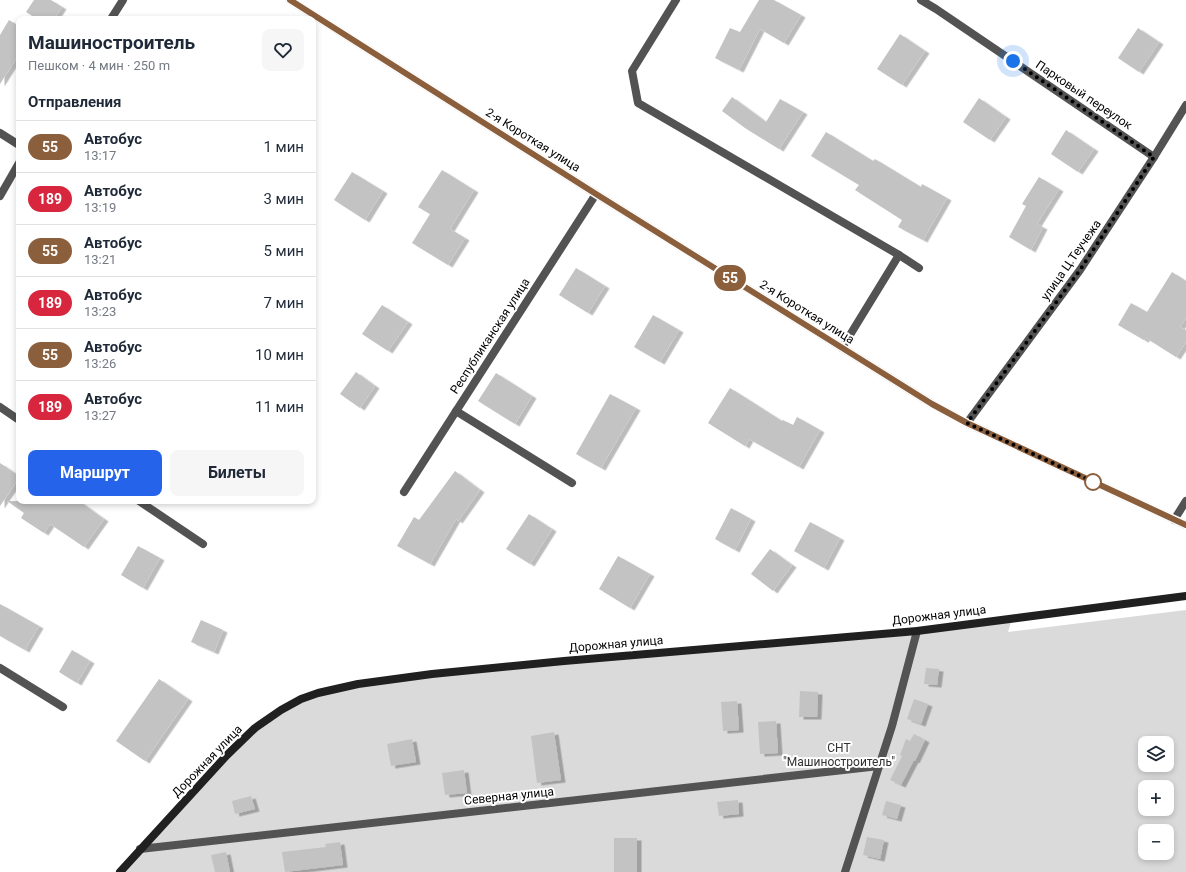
<!DOCTYPE html>
<html lang="ru">
<meta charset="utf-8">
<style>
:root{--surface:#fff;--page:#f6f6f7;--text:#1f2937;--muted:#747a83;--line:#e0e1e3;--accent:#2563eb}
body{margin:0;font-family:Roboto,sans-serif;background:var(--page);color:var(--text);height:100vh;display:flex;flex-direction:column;font-size:15px;white-space:nowrap}
*{box-sizing:border-box;margin:0}
p{font-size:13px;color:var(--muted)}
.icon{flex:none;width:22px;height:22px;fill:none;stroke:currentColor;stroke-width:2;stroke-linecap:round;stroke-linejoin:round}
.map{position:relative;flex:1;overflow:hidden}
.panel{position:absolute;left:16px;top:16px;width:300px;height:488px;display:flex;flex-direction:column;background:var(--surface);border-radius:8px;box-shadow:0 2px 6px #0003}
.panel>*{flex:none}
.badge{padding:0 8px;border-radius:13px;font-size:14px;line-height:26px}
.fabs{position:absolute;left:1138px;top:736px;display:grid;gap:8px}
.fabs a{display:grid;place-items:center;width:36px;height:36px;border-radius:8px;background:var(--surface);box-shadow:0 2px 6px #0003;font-size:20px}
.you{position:absolute;width:20px;height:20px;margin:-10px;border:3px solid #fff;border-radius:50%;background:#1a73e8;box-shadow:0 0 0 6px #1a73e833}
.map>.badge{position:absolute;translate:-50% -50%;box-shadow:0 0 0 2px #fff}
h2{padding:0 12px;font-size:15px;line-height:36px}
.round{display:grid;place-items:center;flex:none;width:42px;height:42px;border-radius:8px;background:var(--page)}
.head{display:flex;align-items:center;justify-content:space-between;height:68px;padding:0 12px}
h1{font-size:19px;font-weight:700;line-height:30px}
.action{display:flex;gap:8px;margin-top:auto;padding:8px 12px}
.action a{flex:1;height:46px;border-radius:8px;background:var(--accent);color:#fff;font-size:16px;font-weight:700;line-height:46px;text-align:center}
.action a+a{background:var(--page);color:var(--text)}
ul{padding:0;list-style:none}
li{display:flex;align-items:center;gap:12px;height:52px;padding:0 12px;border-top:1px solid var(--line)}
li div{flex:1}
li b{display:block;font-size:15px}
li em{font-style:normal}
li .badge{min-width:44px;font-weight:700;text-align:center}
.map>svg:first-child{display:block}
.green{fill:#dadada;fill-rule:evenodd}
.building{fill:#c3c3c3;filter:url(#shadow)}
.lines{fill:none;stroke-linecap:round;stroke-linejoin:round}
.lane{stroke:#535353;stroke-width:8}
.street{stroke:#535353;stroke-width:8}
.secondary{stroke:#202020;stroke-width:8}
.line-casing{stroke:#fff;stroke-width:9}
.line{stroke:#8b5e3c;stroke-width:6}
.walk{stroke:#000;stroke-width:4;stroke-dasharray:0 7.2}
.stop-dot{fill:#fff;stroke:#8b5e3c;stroke-width:2}
.labels{text-anchor:middle;stroke-width:4;stroke-linejoin:round;paint-order:stroke}
.street-label{font-size:12px;fill:#000;stroke:#fff}
.park-label{font-size:12px;fill:#313131;stroke:#fff}
</style>
<div class="map">
<svg width="1186" height="872" viewBox="0 0 1186 872">
<defs>
<filter id="shadow"><feDropShadow dx="4.5" dy="2.5" stdDeviation="0" flood-color="#0004"/></filter>
</defs>
<rect width="100%" height="100%" fill="#fff"/>
<path class="green" d="M1186 610V872H120L255 728 301 699 358 684 1012 619 1008 632ZM1145 743H1167V765H1145ZM1145 787H1167V809H1145ZM1145 831H1167V853H1145Z"/>
<g class="building">
<polygon points="34,0 51,0 62,7 54,19 37,19 26,12"/>
<polygon points="759,0 774,0 801,15 784,43 760,29 739,70 715,58 730,28 740,32"/>
<polygon points="9,20 19,26 19,54 0,84 0,35"/>
<polygon points="1138,28 1159,42 1139,72 1118,58"/>
<polygon points="900,34 925,51 902,85 877,69"/>
<polygon points="732,97 766,122 780,99 803,112 779,149 745,128 722,111"/>
<polygon points="979,98 1006,117 990,140 963,122"/>
<polygon points="1066,130 1094,149 1078,172 1051,154"/>
<polygon points="826,132 873,161 875,159 921,187 922,184 947,198 923,240 898,227 902,220 855,190 859,185 811,156"/>
<polygon points="442,170 474,190 450,229 465,238 448,265 412,243 430,214 418,207"/>
<polygon points="352,172 383,191 365,220 334,200"/>
<polygon points="1039,177 1059,189 1037,224 1043,227 1031,250 1009,237 1026,206 1022,204"/>
<polygon points="576,268 605,286 588,313 559,295"/>
<polygon points="1172,272 1186,281 1186,318 1180,327 1186,330 1186,342 1176,357 1146,338 1144,340 1118,325 1131,303 1147,312"/>
<polygon points="382,305 408,322 388,351 362,334"/>
<polygon points="653,315 679,330 660,362 634,347"/>
<polygon points="356,372 375,386 360,408 340,394"/>
<polygon points="496,373 532,396 515,424 478,401"/>
<polygon points="730,388 782,421 783,420 793,425 797,417 820,430 799,467 749,439 745,446 708,423"/>
<polygon points="610,394 636,408 601,468 576,454"/>
<polygon points="0,463 19,476 19,478 0,506"/>
<polygon points="455,471 480,490 458,521 456,519 430,564 397,546 414,517 419,520"/>
<polygon points="7,501 79,501 104,519 84,547 50,524 44,533 21,518 24,513"/>
<polygon points="731,508 751,519 735,550 715,539"/>
<polygon points="529,514 552,529 530,564 506,549"/>
<polygon points="810,522 840,538 824,568 794,551"/>
<polygon points="138,546 160,558 143,588 121,575"/>
<polygon points="770,549 792,565 773,591 751,574"/>
<polygon points="618,556 650,574 630,608 599,589"/>
<polygon points="0,604 39,626 25,650 0,636"/>
<polygon points="201,620 223,630 214,652 191,642"/>
<polygon points="72,650 90,661 77,683 59,672"/>
<polygon points="926,668 939,669 937,685 924,684"/>
<polygon points="159,679 188,699 145,761 116,741"/>
<polygon points="800,691 818,692 817,717 799,717"/>
<polygon points="914,699 928,704 921,724 907,719"/>
<polygon points="737,701 739,730 723,731 721,702"/>
<polygon points="776,721 778,753 760,754 758,722"/>
<polygon points="554,732 561,780 537,783 531,736"/>
<polygon points="914,734 925,740 915,761 914,760 901,785 890,780 902,756 900,755 906,739 910,741"/>
<polygon points="412,739 416,762 391,766 387,744"/>
<polygon points="464,770 467,793 445,795 442,773"/>
<polygon points="251,796 255,809 235,814 232,801"/>
<polygon points="738,800 739,814 719,816 717,802"/>
<polygon points="886,801 901,805 897,819 882,815"/>
<polygon points="867,837 884,840 880,859 863,855"/>
<rect x="614" y="838" width="23" height="34"/>
<polygon points="340,842 343,865 285,872 282,852 326,847 325,844"/>
<polygon points="226,852 230,872 215,872 211,855"/>
</g>
<g class="lines">
<g class="lane">
<polyline points="676,0 632,71 638,103 899,255 919,268"/>
<polyline points="842,348 899,255"/>
<polyline points="456,411 572,483"/>
<polyline points="0,668 63,707"/>
<polyline points="845,872 892,726 917,631"/>
</g>
<g class="street">
<polyline points="921,0 936,9 1154,157"/>
<polyline points="111,19 123,0"/>
<polyline points="0,133 19,145"/>
<polyline points="0,196 19,163"/>
<polyline points="0,407 19,420"/>
<polyline points="967,423 1080,270 1154,157 1186,105"/>
<polyline points="404,492 596,194"/>
<polyline points="139,501 203,544"/>
<polyline points="1174,520 1186,501"/>
<polyline points="140,849 879,766"/>
</g>
<g class="secondary">
<polyline points="290,0 596,194 932,404 967,423 1186,525"/>
<polyline points="120,872 227,755 255,728 281,710 301,699 318,693 358,684 432,674 564,661 917,631 1186,596"/>
</g>
</g>
<g class="lines">
<defs>
<polyline id="line" points="290,0 596,194 932,404 967,423 1186,525"/>
</defs>
<use href="#line" class="line-casing"/>
<use href="#line" class="line"/>
<polyline class="walk" points="1013,61 1154,157 1080,270 967,423 1093,482"/>
</g>
<circle class="stop-dot" cx="1093" cy="482" r="8"/>
<g class="labels">
<g class="street-label">
<text transform="translate(1084 95) rotate(34)" y="4">Парковый переулок</text>
<text transform="translate(533 140) rotate(32)" y="4">2-я Короткая улица</text>
<text transform="translate(1071 260) rotate(-55)" y="4">улица Ц.Теучежа</text>
<text transform="translate(807 312) rotate(32)" y="4">2-я Короткая улица</text>
<text transform="translate(490 336) rotate(-57)" y="4">Республиканская улица</text>
<text transform="translate(939 615) rotate(-7)" y="4">Дорожная улица</text>
<text transform="translate(616 644) rotate(-5)" y="4">Дорожная улица</text>
<text transform="translate(207 761) rotate(-46)" y="4">Дорожная улица</text>
<text transform="translate(509 796) rotate(-6)" y="4">Северная улица</text>
</g>
<g class="park-label">
<text x="839" y="752">СНТ<tspan x="839" dy="14">"Машиностроитель"</tspan></text>
</g>
</g>
</svg>
<div class="fabs">
<a><svg class="icon" aria-label="layers" viewBox="0 0 24 24"><path d="M12 4l9 5-9 5-9-5zM3 14l9 5 9-5"/></svg></a>
<a>+</a>
<a>−</a>
</div>
<div class="you" style="left:1013px;top:61px"></div>
<b class="badge" style="left:730px;top:278px;background:#8b5e3c;color:#fff">55</b>
<section class="panel">
<div class="head"><div><h1>Машиностроитель</h1><p>Пешком · 4 мин · 250 m</p></div><a class="round"><svg class="icon" aria-label="heart" viewBox="0 0 24 24"><path d="M12 20l-8-8c-3-5 5-10 8-4 3-6 11-1 8 4z"/></svg></a></div>
<h2>Отправления</h2>
<ul>
<li><span class="badge" style="background:#8b5e3c;color:#fff">55</span><div><b>Автобус</b><p>13:17</p></div><em>1 мин</em></li>
<li><span class="badge" style="background:#d7263d;color:#fff">189</span><div><b>Автобус</b><p>13:19</p></div><em>3 мин</em></li>
<li><span class="badge" style="background:#8b5e3c;color:#fff">55</span><div><b>Автобус</b><p>13:21</p></div><em>5 мин</em></li>
<li><span class="badge" style="background:#d7263d;color:#fff">189</span><div><b>Автобус</b><p>13:23</p></div><em>7 мин</em></li>
<li><span class="badge" style="background:#8b5e3c;color:#fff">55</span><div><b>Автобус</b><p>13:26</p></div><em>10 мин</em></li>
<li><span class="badge" style="background:#d7263d;color:#fff">189</span><div><b>Автобус</b><p>13:27</p></div><em>11 мин</em></li>
</ul>
<div class="action"><a>Маршрут</a><a>Билеты</a></div>
</section>
</div>
